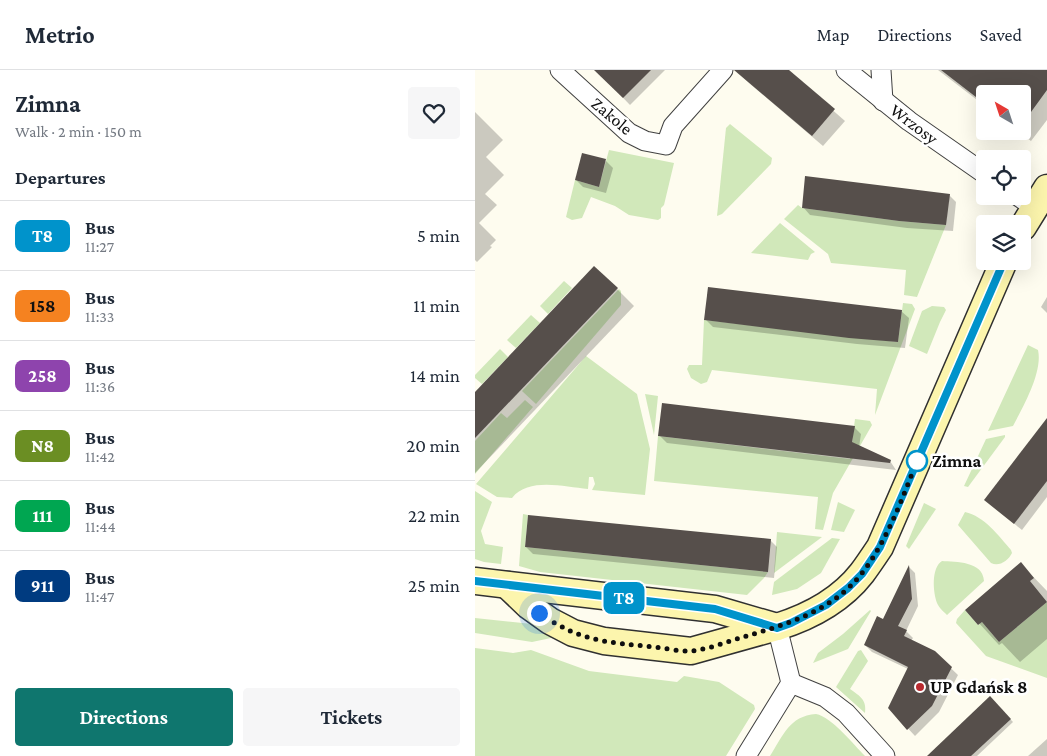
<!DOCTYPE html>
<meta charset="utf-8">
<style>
:root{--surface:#fff;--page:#f6f6f7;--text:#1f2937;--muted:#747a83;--line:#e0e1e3;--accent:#0f766e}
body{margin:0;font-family:"Crimson Pro",serif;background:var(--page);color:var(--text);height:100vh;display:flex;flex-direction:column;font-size:19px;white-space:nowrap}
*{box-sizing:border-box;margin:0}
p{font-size:16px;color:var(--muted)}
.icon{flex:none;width:28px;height:28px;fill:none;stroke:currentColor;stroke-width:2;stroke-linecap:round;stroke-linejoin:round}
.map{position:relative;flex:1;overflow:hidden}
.drawer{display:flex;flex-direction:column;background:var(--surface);width:475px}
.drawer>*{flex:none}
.badge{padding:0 10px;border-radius:8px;font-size:18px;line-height:32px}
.needle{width:32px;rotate:321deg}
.buttons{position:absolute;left:501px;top:15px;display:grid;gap:10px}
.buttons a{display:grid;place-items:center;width:55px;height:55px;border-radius:5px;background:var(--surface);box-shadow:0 5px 20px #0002;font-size:25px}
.you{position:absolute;width:25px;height:25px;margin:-12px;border:4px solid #fff;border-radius:50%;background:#1a73e8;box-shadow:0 0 0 8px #1a73e833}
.map>.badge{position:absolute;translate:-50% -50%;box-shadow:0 0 0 2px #fff}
h2{padding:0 15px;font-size:19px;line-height:45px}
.round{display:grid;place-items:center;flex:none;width:52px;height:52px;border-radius:5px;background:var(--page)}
.overview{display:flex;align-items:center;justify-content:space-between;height:85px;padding:0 15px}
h1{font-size:24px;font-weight:700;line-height:38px}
.action{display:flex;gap:10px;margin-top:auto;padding:10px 15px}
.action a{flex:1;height:58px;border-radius:5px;background:var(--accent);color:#fff;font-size:20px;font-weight:700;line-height:58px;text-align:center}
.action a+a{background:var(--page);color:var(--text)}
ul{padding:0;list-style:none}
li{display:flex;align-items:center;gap:15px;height:70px;padding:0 15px;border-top:1px solid var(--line)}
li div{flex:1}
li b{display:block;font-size:19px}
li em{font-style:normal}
li .badge{min-width:55px;font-weight:700;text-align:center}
header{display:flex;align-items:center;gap:30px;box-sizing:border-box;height:70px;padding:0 25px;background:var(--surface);border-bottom:1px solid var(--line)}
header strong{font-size:24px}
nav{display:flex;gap:28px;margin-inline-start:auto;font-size:18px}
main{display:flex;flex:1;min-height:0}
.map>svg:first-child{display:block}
.green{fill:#d1e8ba}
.shadow{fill:#0003}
.building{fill:#564f4b}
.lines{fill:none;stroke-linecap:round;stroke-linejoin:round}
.street-casing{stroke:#414141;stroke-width:21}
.secondary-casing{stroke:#303030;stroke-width:29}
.street{stroke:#fff;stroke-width:19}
.secondary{stroke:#fcf5ad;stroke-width:26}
.line-casing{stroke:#fff;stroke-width:11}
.line{stroke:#0093cb;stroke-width:8}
.walk{stroke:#0e0e0e;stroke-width:5;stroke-dasharray:0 9}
.stop-dot{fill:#fff;stroke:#0093cb;stroke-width:2.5}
.poi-dot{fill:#b92a2f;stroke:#fff;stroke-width:2}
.labels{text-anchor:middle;stroke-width:5;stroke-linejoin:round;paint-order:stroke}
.street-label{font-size:18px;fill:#0e0e0e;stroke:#fff}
.stop-label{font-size:18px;font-weight:bold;fill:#0e0e0e;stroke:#fff;text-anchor:start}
.poi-label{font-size:18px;font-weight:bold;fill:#0e0e0e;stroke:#fff;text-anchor:start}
</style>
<header>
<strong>Metrio</strong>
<nav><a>Map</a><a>Directions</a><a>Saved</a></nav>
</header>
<main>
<section class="drawer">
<div class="overview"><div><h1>Zimna</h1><p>Walk · 2 min · 150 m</p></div><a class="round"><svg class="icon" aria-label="heart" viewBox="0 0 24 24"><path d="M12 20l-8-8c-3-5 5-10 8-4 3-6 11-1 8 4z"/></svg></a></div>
<h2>Departures</h2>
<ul>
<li><span class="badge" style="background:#0093cb;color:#fff">T8</span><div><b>Bus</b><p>11:27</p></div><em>5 min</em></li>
<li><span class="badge" style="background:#f58220;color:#111">158</span><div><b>Bus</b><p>11:33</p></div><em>11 min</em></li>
<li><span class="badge" style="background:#8e44ad;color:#fff">258</span><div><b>Bus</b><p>11:36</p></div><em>14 min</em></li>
<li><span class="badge" style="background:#6b8e23;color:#fff">N8</span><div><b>Bus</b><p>11:42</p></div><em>20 min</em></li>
<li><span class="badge" style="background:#00a651;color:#fff">111</span><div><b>Bus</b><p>11:44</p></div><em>22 min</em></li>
<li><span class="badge" style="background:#003b80;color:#fff">911</span><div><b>Bus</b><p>11:47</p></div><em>25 min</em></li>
</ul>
<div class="action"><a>Directions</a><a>Tickets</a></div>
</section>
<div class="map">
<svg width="572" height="686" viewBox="0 0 572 686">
<rect width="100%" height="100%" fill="#fefcef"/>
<g class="green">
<polygon points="255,54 297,88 296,94 247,144 242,146 251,58"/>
<polygon points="134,80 199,93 189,135 186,138 186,148 183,150 154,145 140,136 116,127 107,148 97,150 91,147 100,110 124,117"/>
<polygon points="323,135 327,138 424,151 471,155 442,227 429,225 431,200 356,193 353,184 309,149"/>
<polygon points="305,153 340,182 336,184 333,190 276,183"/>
<polygon points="89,211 97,218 73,244 65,236"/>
<polygon points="144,219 146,221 146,235 61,334 47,321"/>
<polygon points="428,233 437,234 440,239 400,345 402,319 237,300 232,312 226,314 216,308 212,299 214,295 227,295 229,250 423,272"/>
<polygon points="457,236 469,237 471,240 465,252 452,284 434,276 447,241"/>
<polygon points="56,245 65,253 41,278 32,270"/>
<path d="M553 275 563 280C568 302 548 337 538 356L513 361Z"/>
<polygon points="25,279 33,287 7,314 0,308 0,305"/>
<path d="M111 286 162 324 175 379 170 425 117 420 120 414 118 407H114L113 419C89 417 54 407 37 428L22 427 1 414Z"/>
<polygon points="170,324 183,326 179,365"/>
<polygon points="50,330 58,337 0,404 0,371 26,343 32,348"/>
<polygon points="380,349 395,351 397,355 358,423 348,460 340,459 343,427 179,411 183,366 375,389"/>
<polygon points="530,365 530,367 493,417 489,416 511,369"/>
<polygon points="0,421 17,432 6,461 10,474 28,477 26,494 9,492 0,489"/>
<polygon points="363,432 380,440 369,462 356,460"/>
<polygon points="449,433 461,439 434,479 431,476"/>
<path d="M490 442C509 446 524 466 536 480L537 483C533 491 524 497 516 493L483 455Z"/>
<polygon points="48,444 53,445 50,477 293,502 289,508 272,525 65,502 44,496"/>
<polygon points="302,462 347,467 299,503"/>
<polygon points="357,468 365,469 346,503 322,519 297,525 299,512"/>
<path d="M467 491C481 492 508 491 509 511L472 545C469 542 464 538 462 533 458 522 456 498 467 491Z"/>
<polygon points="572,532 572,608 511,586 481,553 482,549 490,540 503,555 507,552 524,572"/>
<polygon points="395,540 396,541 373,579 338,593 343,583 368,564"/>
<polygon points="0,548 67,555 95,570 76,568 57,572 0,563"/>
<polygon points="0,578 38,583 56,580 114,601 202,612 209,606 244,612 279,635 280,639 251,686 0,686"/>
<path d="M386 580 393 591 375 619C385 626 392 630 390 643L361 617 383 581Z"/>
<path d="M341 644C357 647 378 674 390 686H295C308 666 314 646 341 644Z"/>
</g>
<g class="shadow">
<polygon points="135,0 190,0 155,35 128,7"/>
<polygon points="266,0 312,0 370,51 348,76 274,13 263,3"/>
<polygon points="463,0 572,0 572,50 556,71 543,61 548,61 548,24 510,24 510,36"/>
<polygon points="0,42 28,70 11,87 29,105 10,124 22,135 4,153 21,170 15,176 17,177 2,192 0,190"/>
<polygon points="131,91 138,98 131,123 108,117 101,110"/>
<polygon points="474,125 481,132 478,161 432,158 335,145 328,137"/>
<polygon points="142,219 159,236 0,403 0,323"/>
<polygon points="572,227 572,243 566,237"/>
<polygon points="426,241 434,248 430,278 382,274 238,257 230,249"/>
<polygon points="572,350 572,427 547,460 510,430"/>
<polygon points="379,357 386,364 384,377 415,391 421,400 192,373 185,366"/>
<polygon points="295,470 302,477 299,508 58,484 51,477"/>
<polygon points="546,494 572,521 572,569 545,592 527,573 524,575 492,540"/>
<polygon points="434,497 440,503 443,536 431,561 438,568 436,571 459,582 483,605 464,642 440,666 414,638 433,599 397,582 390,575 408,550"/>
<polygon points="515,628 538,652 502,686 453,686"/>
<polygon points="572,669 572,686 553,686"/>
</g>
<g class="building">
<polygon points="119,0 176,0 148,28"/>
<polygon points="259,0 314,0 360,39 337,66"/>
<polygon points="466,0 572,0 572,20 548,53 548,24 510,24 510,34"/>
<polygon points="107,83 131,89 124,117 100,110"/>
<polygon points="330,106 475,124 471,155 424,151 327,138"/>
<polygon points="119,196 143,218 0,368 0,322"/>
<polygon points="233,217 427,240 423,272 374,268 229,250"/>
<polygon points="187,333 380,356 377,372 416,390 415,393 183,366"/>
<polygon points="572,348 572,411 539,454 509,430"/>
<polygon points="53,445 296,469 293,502 50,477"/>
<polygon points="546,492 559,508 555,511 572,532 524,572 507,552 503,555 490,540"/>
<polygon points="434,495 437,529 423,556 432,560 429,566 460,581 477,597 457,636 432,660 413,638 433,597 389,575 402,546 408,549"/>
<polygon points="515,626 536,649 496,686 452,686"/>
</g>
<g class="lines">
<defs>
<g id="street">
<polyline points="85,0 154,63 170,71 191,75 198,56 248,0"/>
<polyline points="371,0 434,51 510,104"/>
<polyline points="406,0 408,31"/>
<polyline points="543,126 559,137"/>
<polyline points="316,613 350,627 371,643 410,686"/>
<polyline points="271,686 316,613 302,557"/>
</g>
<g id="secondary">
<polyline points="548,157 572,118"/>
<polyline points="0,511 240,539 302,557"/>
<path d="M32 515 54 536 75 551 98 563 129 571 216 581 302 557C334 547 366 530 387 503 393 495 399 486 405 477L529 191"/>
</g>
</defs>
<use href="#street" class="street-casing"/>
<use href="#secondary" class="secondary-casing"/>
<use href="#street" class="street"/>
<use href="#secondary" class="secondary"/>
</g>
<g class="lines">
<defs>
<polyline id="line" points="0,511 240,539 302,558 316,553 351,535 373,518 387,504 405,477 529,191"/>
</defs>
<use href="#line" class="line-casing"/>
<use href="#line" class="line"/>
<path class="walk" d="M64 543C106 572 131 572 179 577 191 578 205 582 217 581 233 579 249 573 265 568 309 555 357 542 387 503 411 473 428 427 442 391"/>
</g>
<circle class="stop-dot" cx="442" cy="391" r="10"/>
<circle class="poi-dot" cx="445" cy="617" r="5"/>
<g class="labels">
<g class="street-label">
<text transform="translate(137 46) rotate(40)" y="6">Zakole</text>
<text transform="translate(439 54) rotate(37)" y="6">Wrzosy</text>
</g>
<g class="stop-label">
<text x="457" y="397">Zimna</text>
</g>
<g class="poi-label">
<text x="455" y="623">UP Gdańsk 8</text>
</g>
</g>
</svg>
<div class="buttons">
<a><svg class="needle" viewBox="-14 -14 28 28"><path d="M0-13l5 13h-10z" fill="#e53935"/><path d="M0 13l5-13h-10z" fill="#747a83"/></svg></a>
<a><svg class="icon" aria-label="locate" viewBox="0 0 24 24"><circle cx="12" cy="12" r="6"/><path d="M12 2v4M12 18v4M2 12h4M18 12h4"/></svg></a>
<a><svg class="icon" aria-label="layers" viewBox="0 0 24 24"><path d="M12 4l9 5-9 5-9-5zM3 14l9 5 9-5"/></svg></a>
</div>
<div class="you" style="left:64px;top:543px"></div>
<b class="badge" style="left:149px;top:528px;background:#0093cb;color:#fff">T8</b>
</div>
</main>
